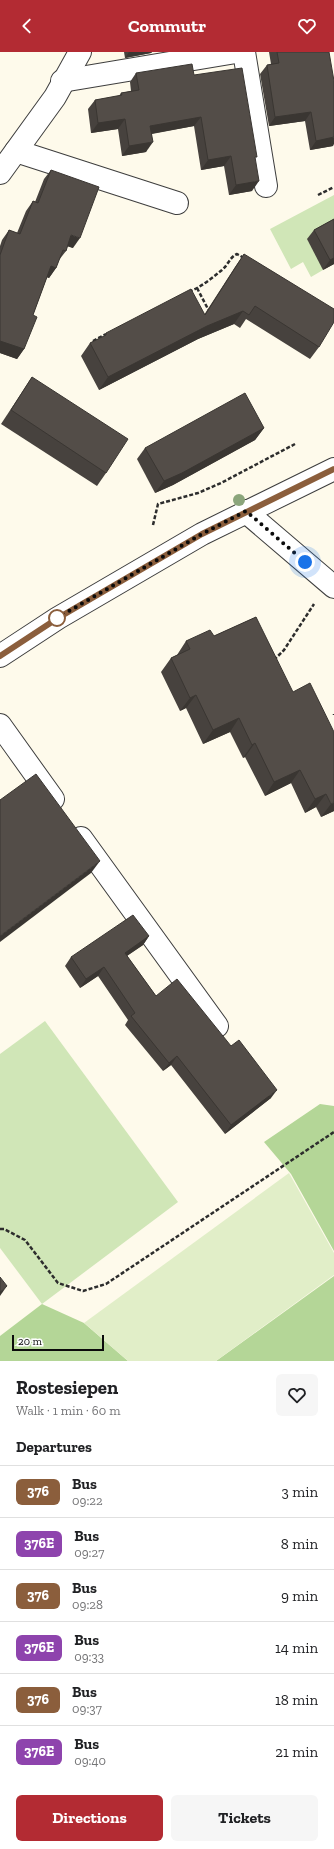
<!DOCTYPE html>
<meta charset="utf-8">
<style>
:root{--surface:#fff;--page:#f6f6f6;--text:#202124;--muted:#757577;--line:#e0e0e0;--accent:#b32b33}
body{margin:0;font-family:"Zilla Slab",serif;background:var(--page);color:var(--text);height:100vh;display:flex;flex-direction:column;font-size:15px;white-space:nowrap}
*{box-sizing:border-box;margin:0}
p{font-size:13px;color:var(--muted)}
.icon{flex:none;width:22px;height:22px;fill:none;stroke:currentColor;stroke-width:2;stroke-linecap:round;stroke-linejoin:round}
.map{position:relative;height:1309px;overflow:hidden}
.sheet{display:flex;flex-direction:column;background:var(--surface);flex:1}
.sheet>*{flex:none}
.badge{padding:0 8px;border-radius:6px;font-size:14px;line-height:26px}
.scale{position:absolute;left:12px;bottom:10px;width:92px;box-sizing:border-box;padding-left:4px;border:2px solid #0b0b0b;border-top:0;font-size:11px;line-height:14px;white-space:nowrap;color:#0b0b0b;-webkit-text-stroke:3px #fff;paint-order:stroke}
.you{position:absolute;width:20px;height:20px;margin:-10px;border:3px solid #fff;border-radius:50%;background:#1a73e8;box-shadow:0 0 0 6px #1a73e833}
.map>.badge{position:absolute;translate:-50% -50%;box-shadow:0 0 0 2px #fff}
h2{padding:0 16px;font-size:15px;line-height:36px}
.round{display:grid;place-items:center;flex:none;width:42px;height:42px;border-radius:6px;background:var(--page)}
.headline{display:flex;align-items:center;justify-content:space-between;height:68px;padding:0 16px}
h1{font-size:19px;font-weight:700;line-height:30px}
.button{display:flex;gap:8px;margin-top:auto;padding:8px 16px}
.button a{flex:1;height:46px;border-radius:6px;background:var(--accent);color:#fff;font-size:16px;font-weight:700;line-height:46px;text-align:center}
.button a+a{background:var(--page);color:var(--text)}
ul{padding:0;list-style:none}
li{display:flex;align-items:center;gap:12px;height:52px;padding:0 16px;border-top:1px solid var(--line)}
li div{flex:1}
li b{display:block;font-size:15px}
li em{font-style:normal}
li .badge{min-width:44px;font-weight:700;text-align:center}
header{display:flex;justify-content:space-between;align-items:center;height:52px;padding:0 16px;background:var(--accent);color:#fff;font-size:18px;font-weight:700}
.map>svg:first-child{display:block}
.green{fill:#d0e6b7}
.forest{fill:#b4d697}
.pitch{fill:#e1eec8}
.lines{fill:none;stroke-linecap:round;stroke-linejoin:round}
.minor-casing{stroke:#3e3e3e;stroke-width:24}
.path{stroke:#2d2d2d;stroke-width:2.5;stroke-dasharray:4 2;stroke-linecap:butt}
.minor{stroke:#fff;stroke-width:22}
.tree{fill:#8ba57b}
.wall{fill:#47423e}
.shaded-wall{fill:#3a3632}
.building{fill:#534d48;stroke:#3a3632}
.line-casing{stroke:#fff;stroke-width:9}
.line{stroke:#8b5e3c;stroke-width:6}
.walk{stroke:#0b0b0b;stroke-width:4;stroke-dasharray:0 7.2}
.stop-dot{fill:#fff;stroke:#8b5e3c;stroke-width:2}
</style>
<header><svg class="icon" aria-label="back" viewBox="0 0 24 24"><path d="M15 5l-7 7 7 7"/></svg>Commutr<svg class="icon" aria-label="heart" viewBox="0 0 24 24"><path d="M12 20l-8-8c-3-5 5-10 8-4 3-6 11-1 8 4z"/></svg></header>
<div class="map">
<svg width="334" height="1309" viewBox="0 0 334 1309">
<rect width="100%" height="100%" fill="#fefaeb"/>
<g class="green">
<polygon points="334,143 334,173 323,218 311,225 303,210 291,217 270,177"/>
<polygon points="45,969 178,1150 42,1252 0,1196 0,1002"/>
</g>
<g class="forest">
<polygon points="320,1052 334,1054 334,1199 291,1122 264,1090"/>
<polygon points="334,1224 334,1309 216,1309"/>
<polygon points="42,1252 84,1271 128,1309 0,1309 0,1284"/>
</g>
<polygon class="pitch" points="289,1121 334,1201 334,1223 216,1309 128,1309 84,1271"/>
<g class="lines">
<defs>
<g id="minor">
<polyline points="244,0 266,134"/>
<polyline points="62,29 236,0"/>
<polyline points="16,99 177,151"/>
<polyline points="0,121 55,45 80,0"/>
<polyline points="245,459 334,535"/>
<polyline points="0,604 58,566 202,482 334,417"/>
<polyline points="0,673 53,747"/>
<polyline points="81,786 217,974"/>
</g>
</defs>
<use href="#minor" class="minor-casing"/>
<g class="path">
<polyline points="318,143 334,135"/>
<polyline points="197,236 209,259"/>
<path d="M189 240C201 235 212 226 222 218 228 213 230 205 237 202L244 206"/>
<polyline points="93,289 106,282"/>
<polyline points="153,473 158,452 198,441 221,431 295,392"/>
<polyline points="274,608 284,598 314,552"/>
<polyline points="334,662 334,663"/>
<polyline points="0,1177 4,1177 25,1188 58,1231 83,1239 106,1232 334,1080"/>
</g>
<use href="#minor" class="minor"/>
</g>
<circle class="tree" cx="239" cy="448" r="6"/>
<g class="wall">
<polygon points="124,0 152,0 151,1 125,6"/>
<polygon points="269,0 329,0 333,94 310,98 305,69 269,74 260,22 267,13 271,12"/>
<polygon points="136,21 194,23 255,107 252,139 229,143 224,114 201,118 194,74 152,82 146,100 122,104 118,77 91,81 88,57 95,48 119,44 121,41 131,39 130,30"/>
<polygon points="51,118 73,196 67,194 66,199 59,208 56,216 49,226 47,225 33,263 24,297 17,307 0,301 0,194 2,188 9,178 17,181 26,159 33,149 35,150 44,127"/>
<polygon points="334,167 334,212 323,218 307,187 314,178"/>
<polygon points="244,202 319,295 310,307 246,267 240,276 234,272 198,287 99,338 81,304 90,291 104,284 106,281 204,263 235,215"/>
<polygon points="32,325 106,421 97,434 1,372"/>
<polygon points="264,376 255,388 173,433 155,441 137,407 145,396"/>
<polygon points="256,565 334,759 321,765 316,755 305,761 291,731 265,744 245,705 243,706 230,680 203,692 186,656 180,659 161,620 171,606 177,603 186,589 214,584"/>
<polygon points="149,884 143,893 127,904 156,944 271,1046 225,1082 171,1013 163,1019 125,973 128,968 98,924 80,936 65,914 71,905"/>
</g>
<g class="shaded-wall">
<polygon points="129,0 152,0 151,1 125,6"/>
<polygon points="311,60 305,69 269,74 275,65"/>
<polygon points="201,65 194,74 144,83 150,74"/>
<polygon points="125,67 118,77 91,81 98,71"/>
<polygon points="334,85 334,92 333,94 310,98 316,89"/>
<polygon points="153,90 146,100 122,104 129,94"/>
<polygon points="231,104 224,114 201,118 208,108"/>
<polygon points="259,129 252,139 229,143 236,133"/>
<polygon points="71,183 80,186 73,196 64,193"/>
<polygon points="334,206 334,212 323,218 330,208"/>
<polygon points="51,214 56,216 49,226 44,224"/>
<polygon points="243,259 234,272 198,287 99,338 108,325 207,274"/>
<polygon points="0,289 24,297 17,307 0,301"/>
<polygon points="264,376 255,388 173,433 155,441 164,429"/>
<polygon points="196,643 186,656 180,659 190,646"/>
<polygon points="239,666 230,680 203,692 213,678"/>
<polygon points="255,691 245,705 243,706 252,693"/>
<polygon points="300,718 291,731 265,744 274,730"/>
<polygon points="326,742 316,755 305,761 315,747"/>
<polygon points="334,750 334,759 321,765 331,752"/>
<polygon points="100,809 91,821 0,890 0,884"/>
<polygon points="149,884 143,893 119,909 125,901"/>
<polygon points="104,915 98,924 80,936 86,927"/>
<polygon points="177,1004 171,1013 163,1019 169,1011"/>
<polygon points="277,1038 271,1046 225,1082 231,1073"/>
<polygon points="7,1234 0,1244 0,1240"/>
</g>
<g class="building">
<polygon points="277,0 329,0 334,29 334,85 316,89 311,60 275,65 267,13 279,11"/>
<polygon points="192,12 194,23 242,16 257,105 255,105 259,129 236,133 231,104 208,108 201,65 150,74 153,90 129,94 125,67 98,71 95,48 122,43 121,41 139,38 136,21"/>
<polygon points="51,118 99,135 80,186 71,183 66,199 63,198 56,216 51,214 33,263 37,265 24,297 0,289 0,203 9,178 20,182 33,149 38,151"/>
<polygon points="334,167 334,206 330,208 314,178"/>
<polygon points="244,202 334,257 334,270 319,295 255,254 249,263 243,259 207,274 108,325 90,291 106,283 106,281 191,237 205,263"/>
<polygon points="32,325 128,387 106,421 11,358"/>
<polygon points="245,341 264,376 182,421 164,429 145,396"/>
<polygon points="256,565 293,640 310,631 334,680 334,750 331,752 326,742 315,747 300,718 274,730 255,691 252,693 239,666 213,678 196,643 190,646 171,606 190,597 186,589 210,578 214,584"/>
<polygon points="36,722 100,809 0,884 0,748"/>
<polygon points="133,863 149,884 125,901 156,944 177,927 231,994 239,988 277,1038 231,1073 177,1004 169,1011 131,964 135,961 104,915 86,927 71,905"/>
<polygon points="0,1225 7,1234 0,1240"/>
</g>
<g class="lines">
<defs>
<polyline id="line" points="0,604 58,566 202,482 334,417"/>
</defs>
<use href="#line" class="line-casing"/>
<use href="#line" class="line"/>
<polyline class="walk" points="57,566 202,482 246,459 305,510"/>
</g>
<circle class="stop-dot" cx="57" cy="566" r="8"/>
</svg>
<div class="scale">20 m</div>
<div class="you" style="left:305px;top:510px"></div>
</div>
<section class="sheet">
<div class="headline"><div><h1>Rostesiepen</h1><p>Walk · 1 min · 60 m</p></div><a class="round"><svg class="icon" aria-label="heart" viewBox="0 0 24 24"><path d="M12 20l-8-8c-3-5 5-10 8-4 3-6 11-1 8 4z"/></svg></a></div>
<h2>Departures</h2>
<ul>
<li><span class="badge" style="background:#8b5e3c;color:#fff">376</span><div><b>Bus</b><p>09:22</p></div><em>3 min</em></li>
<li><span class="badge" style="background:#8e44ad;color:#fff">376E</span><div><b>Bus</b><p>09:27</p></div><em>8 min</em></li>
<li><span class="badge" style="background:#8b5e3c;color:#fff">376</span><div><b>Bus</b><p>09:28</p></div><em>9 min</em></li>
<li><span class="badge" style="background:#8e44ad;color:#fff">376E</span><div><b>Bus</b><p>09:33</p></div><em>14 min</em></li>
<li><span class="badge" style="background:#8b5e3c;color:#fff">376</span><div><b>Bus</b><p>09:37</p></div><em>18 min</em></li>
<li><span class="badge" style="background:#8e44ad;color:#fff">376E</span><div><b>Bus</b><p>09:40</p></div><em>21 min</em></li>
</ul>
<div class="button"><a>Directions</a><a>Tickets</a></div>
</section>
